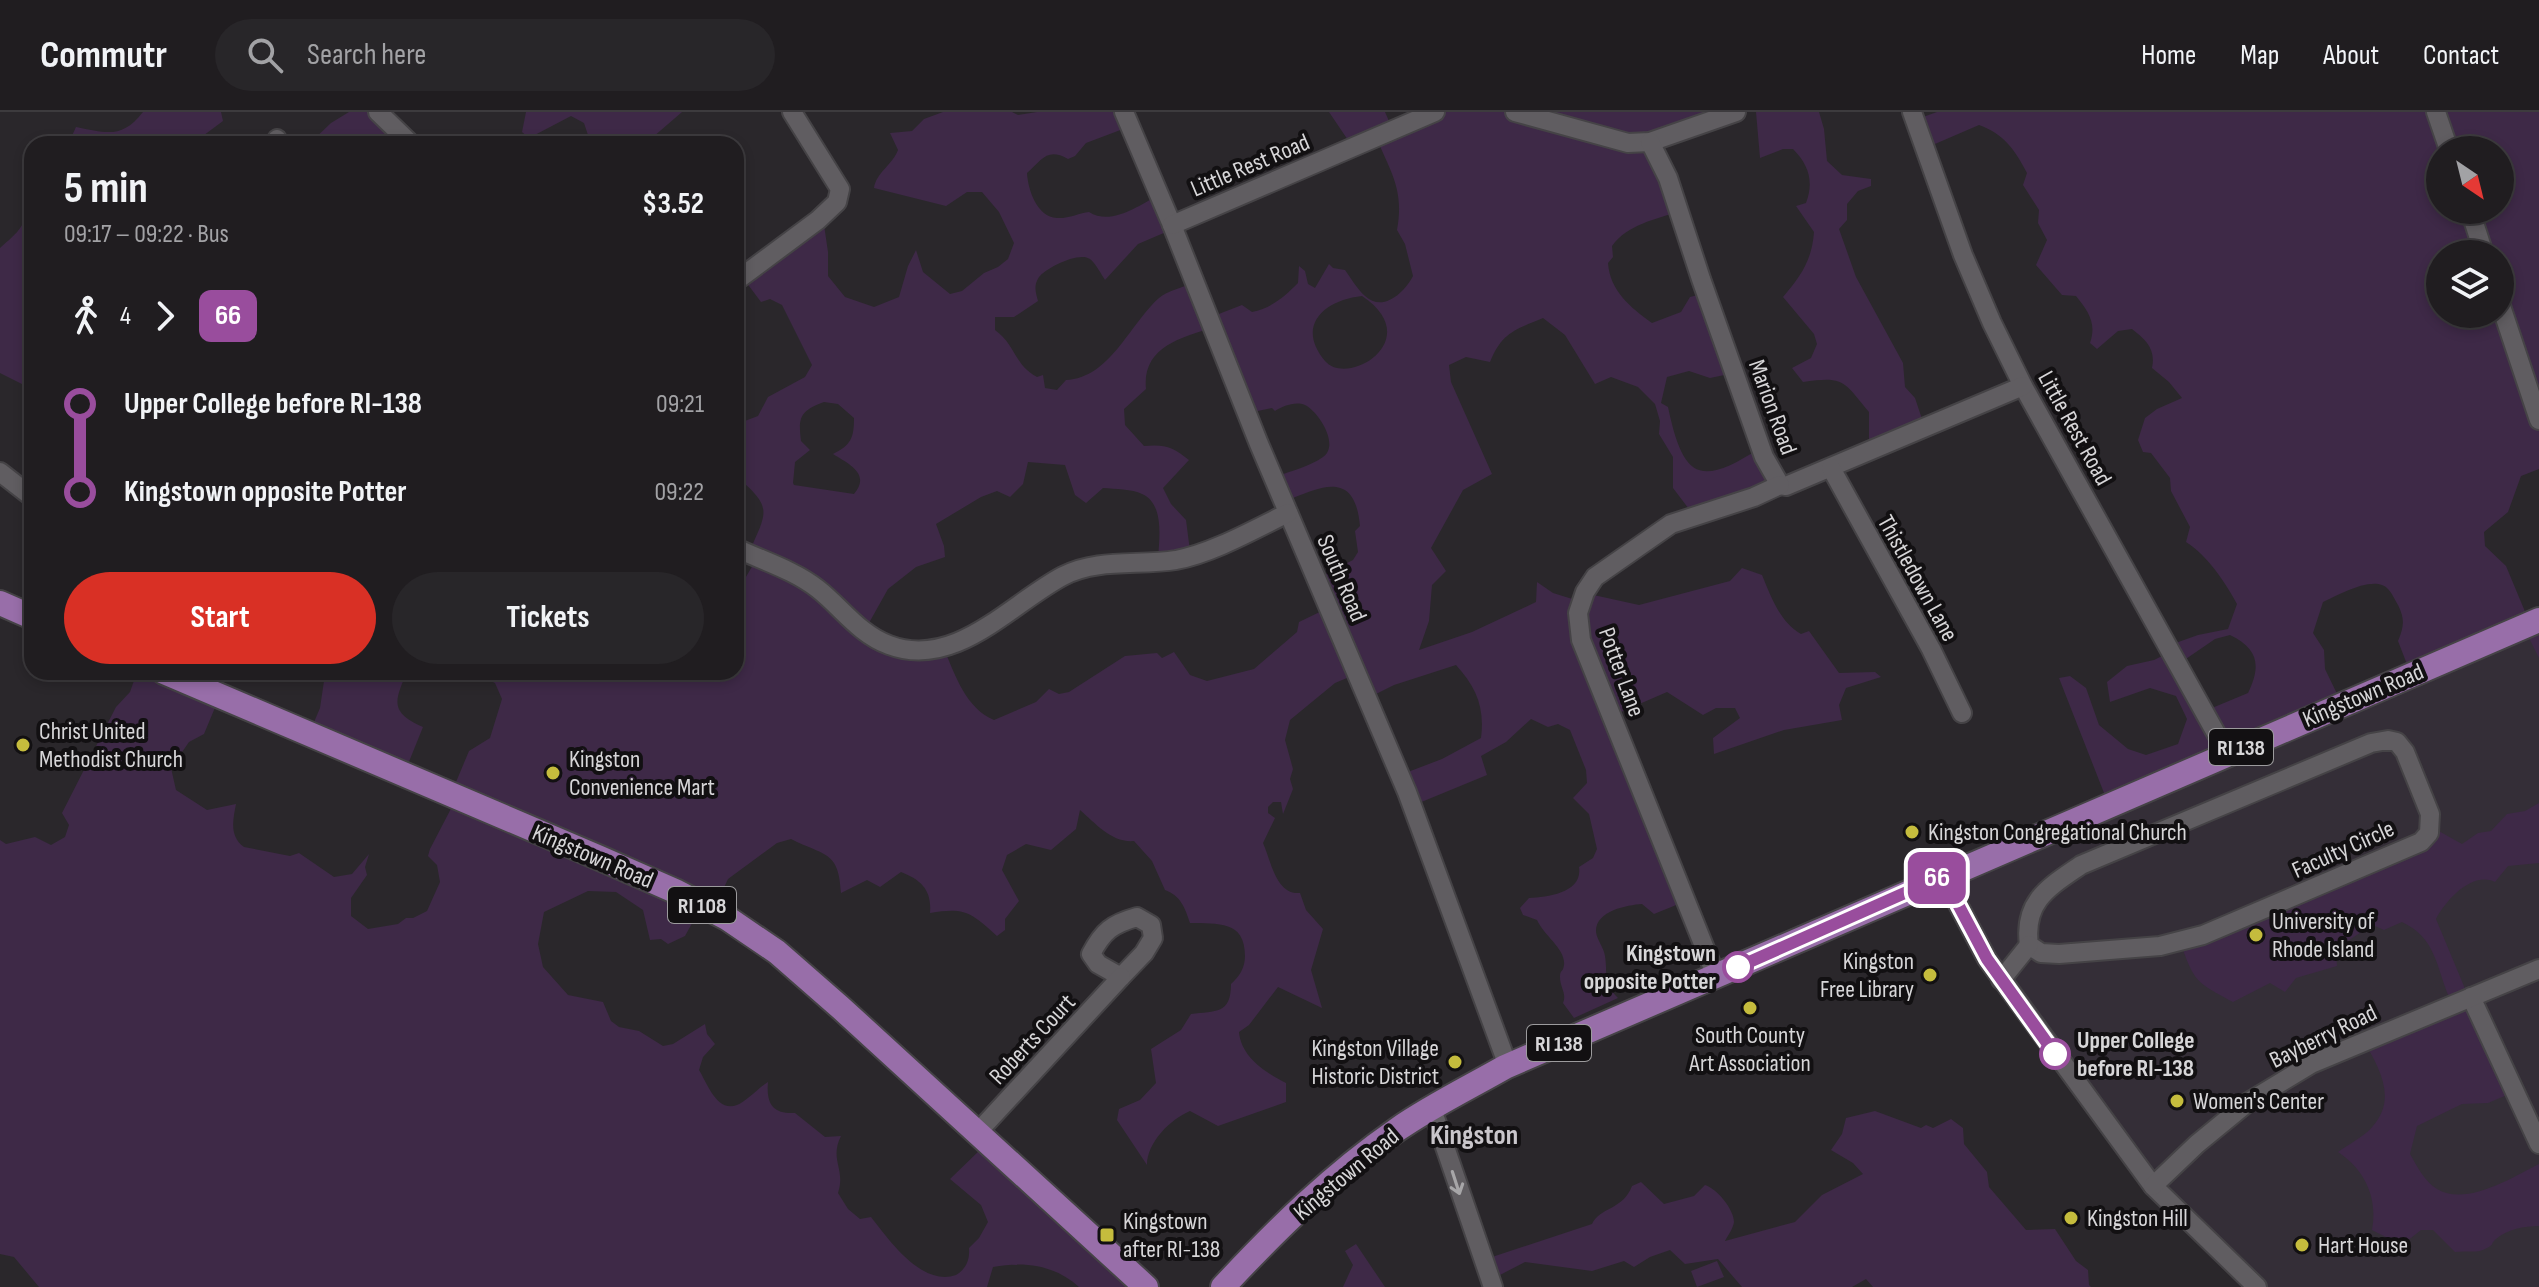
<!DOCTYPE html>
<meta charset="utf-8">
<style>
:root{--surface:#201d20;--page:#282629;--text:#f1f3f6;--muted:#a2a2a5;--line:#3d3b3e;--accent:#d93025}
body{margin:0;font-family:"Sofia Sans Condensed",sans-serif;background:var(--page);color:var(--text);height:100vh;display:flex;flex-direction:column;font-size:30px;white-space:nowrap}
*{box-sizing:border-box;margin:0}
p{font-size:26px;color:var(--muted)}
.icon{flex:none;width:44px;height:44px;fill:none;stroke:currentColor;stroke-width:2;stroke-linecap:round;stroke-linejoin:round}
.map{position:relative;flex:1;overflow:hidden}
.side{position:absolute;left:24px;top:24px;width:720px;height:544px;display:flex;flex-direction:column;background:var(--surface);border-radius:24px;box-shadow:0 4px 12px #0003,0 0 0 2px var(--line)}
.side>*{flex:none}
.badge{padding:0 16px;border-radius:12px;font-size:28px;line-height:52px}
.needle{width:52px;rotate:145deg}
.tools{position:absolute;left:2426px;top:24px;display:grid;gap:16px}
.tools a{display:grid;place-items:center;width:88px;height:88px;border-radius:50%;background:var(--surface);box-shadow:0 4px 12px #0003,0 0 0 2px var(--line);font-size:40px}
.map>.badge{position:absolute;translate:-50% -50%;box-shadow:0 0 0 4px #fff}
.legs{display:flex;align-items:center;gap:12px;height:88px;padding:0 40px;font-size:26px}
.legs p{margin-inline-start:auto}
.headline{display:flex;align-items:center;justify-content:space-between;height:136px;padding:0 40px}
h1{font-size:44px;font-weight:700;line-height:60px}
.button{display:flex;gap:16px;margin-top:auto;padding:16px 40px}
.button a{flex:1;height:92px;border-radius:48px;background:var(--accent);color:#fff;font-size:32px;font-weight:700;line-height:92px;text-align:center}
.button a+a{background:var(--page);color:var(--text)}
ul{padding:0 40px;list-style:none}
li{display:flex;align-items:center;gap:28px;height:88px;font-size:30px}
li i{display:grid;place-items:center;width:12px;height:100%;margin:0 10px;background:currentColor}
li i::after{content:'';width:20px;height:20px;margin:-10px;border:6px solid;border-radius:50%;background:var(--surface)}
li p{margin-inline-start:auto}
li:first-child i{background:linear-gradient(#0000 50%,currentColor 0)}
li:last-child i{background:linear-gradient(currentColor 50%,#0000 0)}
header{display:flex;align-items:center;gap:48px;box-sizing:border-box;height:112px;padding:0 40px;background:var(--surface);border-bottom:2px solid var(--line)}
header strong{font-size:38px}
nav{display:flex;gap:44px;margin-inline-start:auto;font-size:28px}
.search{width:560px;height:72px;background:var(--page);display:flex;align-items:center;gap:20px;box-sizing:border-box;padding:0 28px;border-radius:44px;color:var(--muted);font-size:30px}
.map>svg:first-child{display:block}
.built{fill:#342e37}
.green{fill:#3e2947;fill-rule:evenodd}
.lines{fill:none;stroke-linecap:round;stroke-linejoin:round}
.minor-casing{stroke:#454346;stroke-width:22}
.major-casing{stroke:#454346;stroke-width:28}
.minor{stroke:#605d61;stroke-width:18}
.major{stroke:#986ea9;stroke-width:24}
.oneway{stroke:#a7a6a8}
.line-1-casing{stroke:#fff;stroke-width:18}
.line-1{stroke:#994d9d;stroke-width:12}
.poi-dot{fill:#c5bc3d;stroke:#121012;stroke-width:3}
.stop-1-dot{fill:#fff;stroke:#994d9d;stroke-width:4}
.labels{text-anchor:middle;stroke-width:8;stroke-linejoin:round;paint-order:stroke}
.shield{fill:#121012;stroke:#9c9b9d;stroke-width:2}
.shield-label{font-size:22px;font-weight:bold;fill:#d7d6d8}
.street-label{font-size:24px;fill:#d7d6d8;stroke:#121012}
.poi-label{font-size:24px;fill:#d7d6d8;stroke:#121012;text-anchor:start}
.stop-label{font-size:24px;font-weight:bold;fill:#d7d6d8;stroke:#121012;text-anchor:end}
.quarter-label{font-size:28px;font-weight:bold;fill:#c9c6cb;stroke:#121012}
</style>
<header>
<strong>Commutr</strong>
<div class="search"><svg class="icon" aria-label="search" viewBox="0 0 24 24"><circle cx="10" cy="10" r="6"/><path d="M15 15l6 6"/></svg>Search here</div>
<nav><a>Home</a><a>Map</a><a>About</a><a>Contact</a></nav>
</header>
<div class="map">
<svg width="2539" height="1175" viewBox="0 0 2539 1175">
<rect width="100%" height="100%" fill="#2a272b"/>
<polygon class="built" points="2539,506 2539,1175 2257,1175 2181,1103 2021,897 1943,764"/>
<g class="green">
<path d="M143 0H221L223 9 192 32H75L71 26 76 15C107 21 122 27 143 0Z"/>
<polygon points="349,0 377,0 411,32 309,32 331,11"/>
<polygon points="526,0 682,0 653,25 658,32 591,32 584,11 571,4 529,26 522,20"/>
<path d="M943 0H1012L1018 3 1037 0H1125L1131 14 1086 31 1075 44 1068 47C1047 35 1042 48 1027 61 1028 78 1037 105 1057 106 1067 107 1080 101 1089 100 1111 114 1138 94 1157 84L1173 117 1138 132 1105 168C1101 162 1096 152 1090 147 1079 139 1046 156 1039 165 1033 174 1036 181 1038 189L1014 205H995V218C1016 233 1014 253 1037 265L1043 263 1045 276 1057 278 1066 268C1110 266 1129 213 1159 186 1167 179 1183 175 1194 171L1211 205 1242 193 1252 200C1272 196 1285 184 1298 171L1299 154 1305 159 1308 172 1315 176 1329 152 1333 156 1345 158C1351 166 1357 177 1365 184 1383 201 1405 180 1413 164L1405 132 1397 118C1404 78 1392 63 1377 27L1354 37 1329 0H1385L1392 16 1439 0H1741L1656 30 1679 99C1655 108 1628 112 1612 134L1613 145 1608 151C1610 179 1630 195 1652 211L1681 200 1690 185 1706 181 1734 261 1710 266 1689 259 1667 265 1661 291 1668 295C1683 366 1699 376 1760 336L1781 373 1695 405 1673 376V345L1659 322 1660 309 1655 292 1638 275 1611 265 1595 272 1565 223 1543 206C1514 218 1502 221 1490 250L1466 245 1449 253 1451 270 1492 362 1463 378 1431 436 1446 459 1432 473 1429 509 1419 538 1472 520 1536 490 1537 470 1553 481 1582 490 1589 482 1639 493 1730 469 1742 456 1762 463C1771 485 1780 510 1801 522L1809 519 1839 561 1875 560 1881 565 1846 576 1839 593 1842 608 1784 618 1714 642 1713 626 1740 606 1735 596H1716L1703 603 1667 580 1614 603 1686 789 1654 802 1642 792C1627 793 1595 799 1596 820 1597 828 1604 836 1605 844 1608 864 1602 869 1618 886L1574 906 1563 891C1567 881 1560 876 1560 865 1560 857 1563 861 1564 853 1566 837 1544 824 1537 808L1523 803 1520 796 1529 786C1549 785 1583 780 1579 755L1593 746 1597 737 1589 702 1573 686 1587 671 1586 658 1570 618 1558 612 1548 615 1531 607 1506 630 1481 644 1487 663 1419 691 1400 663 1442 647 1481 626C1485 595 1476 575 1456 553L1394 573 1368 586 1354 563 1335 571 1290 608 1285 628 1293 657 1290 667 1293 677 1283 702 1281 690H1273L1268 695V701L1275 706 1263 731C1271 749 1276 783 1300 781L1306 798 1323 817 1311 858 1322 896 1278 875 1249 913 1239 920C1241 945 1266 961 1286 971V990L1218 1014 1190 999C1171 1007 1147 1030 1147 1053L1117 1008 1119 997 1140 988 1156 971 1151 937 1181 918 1191 902C1216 899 1231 902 1231 872 1239 865 1245 856 1245 844 1245 808 1218 812 1190 811 1185 796 1181 784 1165 778L1152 749 1134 729C1112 731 1096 712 1080 698L1076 717 1051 738 1026 732 1007 743 1002 758 1019 789 1005 807V818L997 824C971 801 966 795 930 801 932 779 922 768 901 760L880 775 867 768 841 781C839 738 824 744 791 727L777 731 728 767 714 797 701 795 685 824 668 832 661 827 650 828 643 798 616 780 588 779 544 800 538 832 543 855 568 883 603 890 611 909 619 915 639 919 663 934 673 932 705 912 707 922 715 932 703 945 699 958C707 971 717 1001 737 993 747 989 758 976 768 970 766 992 773 1002 795 1001L825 1025 841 1024C829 1048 846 1057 838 1081L848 1097 860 1107 871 1105C889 1128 922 1175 956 1163 966 1157 970 1148 969 1136L979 1126 988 1110 981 1093 950 1067 981 1037 1147 1175H1079C1055 1153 1024 1149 993 1155L987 1175H39L14 1145 0 1142V728L6 732 35 725 51 733 65 725 69 713 62 701 116 595 130 580 137 560H159L219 586 204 622 189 630 171 656 176 678 207 698 236 692C233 708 229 724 244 735L290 744 299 741 334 765 352 762 369 742 365 755 367 763 351 786V804L368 817 398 812 406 806H413L427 799 440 770 437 753 428 744 430 737 456 687 451 682 469 639 490 626 502 587 495 571 472 560H736V482L757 446 750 438C768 398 772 395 736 364V307L742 310 758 304 768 285 805 265 812 253 782 193 770 187 761 190 743 166 823 106 828 140V164L845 185 874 195 899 185 908 154 916 138 923 160 950 182 962 179 984 161 998 155 1008 147 1014 131 999 100 982 80H967L946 94 874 76C876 61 893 52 898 38L890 21 912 19 924 7ZM1362 184C1427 227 1348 276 1325 249 1295 213 1325 188 1362 184ZM1212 216 1248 301 1272 296 1275 299C1283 294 1295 289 1305 293 1319 300 1340 333 1323 345 1311 354 1290 359 1276 365L1286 389C1322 374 1355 358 1360 414L1355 419 1358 440 1353 448 1318 466 1328 496 1299 510 1297 520 1254 557 1207 569 1190 563 1174 540 1162 546 1157 541 1125 544 1069 580 1059 582 1049 577 1036 590 994 608C966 596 956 565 944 537L865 518 888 477 916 455 945 445 944 434 936 412 981 385 997 379 1010 385 1023 372 1028 350 1065 353 1075 383 1086 391 1103 376C1115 377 1132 377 1142 382 1165 392 1159 428 1158 448L1190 439 1186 408 1171 392 1163 376 1189 348C1173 335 1165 332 1144 334L1125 313 1124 297 1146 277C1142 236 1179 226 1212 216ZM824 290 838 292 854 306C854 326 851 333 833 342 849 352 871 362 854 382L794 373 793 371 795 350 810 338 801 329C798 305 800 299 824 290Z"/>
<path d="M1756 0H1819L1824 17 1827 49 1842 63 1871 67V74L1858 79 1847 92V108L1839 117 1856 165 1903 251 1905 275 1915 286 1925 316 1869 340V300C1843 269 1845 264 1803 270L1792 256 1811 246 1817 232 1814 222 1783 185C1801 164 1812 148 1814 120L1796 94 1806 91C1814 70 1809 53 1793 37H1783L1760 46Z"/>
<path d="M1937 0H2539V357L2521 364 2508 400 2484 420 2485 434 2506 454 2526 502H2539V546L2522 512 2410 560 2398 529C2404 515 2405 507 2398 493 2395 488 2392 481 2388 477 2375 462 2338 483 2323 490L2313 521 2324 538 2325 557 2341 590 2106 686 2059 566 2070 564 2086 576 2099 613 2128 637 2146 643 2178 632 2187 607 2176 584 2150 576 2110 590 2107 570 2127 554 2154 548 2172 539 2170 533 2198 523 2228 517 2237 492C2225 470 2208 444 2186 430L2190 415 2171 379 2170 366 2151 341 2143 340 2138 328 2145 306 2157 297 2182 286 2169 270 2152 256C2156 237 2146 228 2132 217L2118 219 2097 237 2090 231C2097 211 2088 199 2076 184L2062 183 2036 153 2047 128 2038 111 2039 98 2023 73 2027 61C2015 38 2004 22 1979 13L1928 35 1923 5ZM2440 38H2500V98H2440ZM2440 142H2500V202H2440ZM2230 523C2259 537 2261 554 2248 581L2212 596 2180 551 2215 527Z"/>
<path d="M32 97V277L0 261V136C12 125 24 117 26 101Z"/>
<path d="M318 560H407C394 590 390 600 423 615L404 662 309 622 320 596 324 569Z"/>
<path d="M2539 691V751L2508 754 2495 770C2472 759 2446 788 2436 807L2466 879 2514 980 2488 991 2462 992 2417 1014 2410 1042C2417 1054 2424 1069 2437 1077 2466 1095 2513 1065 2539 1052V1114C2524 1114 2508 1117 2496 1127 2489 1133 2496 1131 2487 1136 2478 1142 2466 1138 2455 1140L2433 1118H2421L2402 1133 2372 1118C2378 1086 2365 1058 2338 1040 2349 1032 2365 1024 2373 1014 2398 985 2378 955 2363 927L2449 885C2436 854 2436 826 2402 810L2384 818 2375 814 2369 815 2343 832 2336 841 2337 854 2296 866 2285 880 2270 871 2233 890C2196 870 2194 870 2180 829L2417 729 2428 713 2462 732 2478 721 2491 719 2507 702 2525 699Z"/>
<path d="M1875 999 1921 1016 1926 1013 1933 1016 1951 1007 1963 1016 1964 1032 1987 1060 1989 1075 2026 1118 2055 1117 2076 1149 2088 1158 2089 1173 2091 1175H1873L1866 1167 1852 1175H1742L1718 1147 1685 1152 1670 1138 1650 1145 1634 1155 1624 1149 1592 1159 1525 1150 1498 1164 1486 1147 1592 1112C1600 1095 1623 1098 1632 1074L1641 1070 1664 1092 1694 1084 1705 1073C1716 1076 1734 1097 1734 1110 1733 1117 1728 1123 1725 1129L1795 1110 1822 1083 1863 1062 1853 1051 1831 1038 1842 1022 1846 1006Z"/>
<polygon points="1356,1132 1385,1175 1343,1175 1353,1153 1345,1139"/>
<polygon points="1717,1149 1724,1165 1697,1175 1691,1159"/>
</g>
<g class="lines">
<defs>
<g id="minor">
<polyline points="378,0 411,32"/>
<polyline points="1124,0 1172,113 1259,332 1407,680 1508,954"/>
<polyline points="1515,0 1628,31 1650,30 1736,0"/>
<polyline points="1912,0 1963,143 1992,211 2023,274 2227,641"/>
<polyline points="2436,0 2449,38"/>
<polyline points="1650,30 1668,66 1701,167 1764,345 1780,373 1786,374 2023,274"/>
<polyline points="275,32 277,27"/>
<polyline points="2470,98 2484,142"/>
<polyline points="1172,113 1435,0"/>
<polyline points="736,169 818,108 837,90 840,77 792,0"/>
<polyline points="2500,191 2539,308"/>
<polyline points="1831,356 1931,537 1962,601"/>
<polyline points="0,360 32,385"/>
<path d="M736 436C763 449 794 458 818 477 841 495 859 522 889 533 955 558 1010 492 1063 464 1097 446 1139 454 1176 448 1213 441 1255 417 1288 401"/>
<path d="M2388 628 2397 630 2405 640 2430 702 2429 721 2421 730 2203 823 2160 834 2059 842 2041 841 2029 833C2023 789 2049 775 2081 753L2371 631Z"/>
<polyline points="1943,764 1987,847 2153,1074 2257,1175"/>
<path d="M1137 805 1151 813 1153 826 1144 841 1121 865 1098 852 1091 842C1103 819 1112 812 1137 805Z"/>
<polyline points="1716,864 1581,528 1578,501 1585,480 1595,465 1671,412 1754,385 1780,373"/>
<polyline points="2001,868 2029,833"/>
<polyline points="2471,885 2539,1032"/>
<polyline points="1432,997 1493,1175"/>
<polyline points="977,1021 1121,865"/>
<polyline points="2153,1074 2197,1032 2247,991 2311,952 2539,857"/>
</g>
<g id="major">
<polyline points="0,491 32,505"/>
<polyline points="164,560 600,746 675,779 727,806 777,840 841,896 1146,1175"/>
<path d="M1223 1175C1277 1117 1333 1062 1398 1017 1431 994 1470 975 1505 955L2539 508"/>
</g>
</defs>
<use href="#minor" class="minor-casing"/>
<use href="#major" class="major-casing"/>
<use href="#minor" class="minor"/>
<use href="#major" class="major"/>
</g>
<defs><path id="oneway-shaft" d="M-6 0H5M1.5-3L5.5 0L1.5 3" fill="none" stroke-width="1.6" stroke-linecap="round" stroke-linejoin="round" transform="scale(2)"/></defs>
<use class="oneway" href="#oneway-shaft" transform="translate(1456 1071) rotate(72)"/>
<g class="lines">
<defs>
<polyline id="line-1" points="1738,855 1943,764 1987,847 2055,942"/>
</defs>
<use href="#line-1" class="line-1-casing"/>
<use href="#line-1" class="line-1"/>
</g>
<g class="poi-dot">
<circle cx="23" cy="633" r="8"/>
<circle cx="553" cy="661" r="8"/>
<circle cx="1912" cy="720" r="8"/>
<circle cx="2256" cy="823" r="8"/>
<circle cx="1930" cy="863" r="8"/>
<circle cx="1750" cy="896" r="8"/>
<circle cx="1455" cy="950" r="8"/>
<circle cx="2177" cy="989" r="8"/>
<circle cx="2071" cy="1106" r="8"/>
<rect x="1099" y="1115" width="16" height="16" rx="4"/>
<circle cx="2302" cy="1133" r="8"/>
</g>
<g class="stop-1-dot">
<circle cx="1738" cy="855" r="14"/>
<circle cx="2055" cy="942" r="14"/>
</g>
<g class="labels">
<g class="shield">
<rect x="2209" y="617" width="64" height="36" rx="6"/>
<rect x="668" y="775" width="68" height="36" rx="6"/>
<rect x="1527" y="913" width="64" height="36" rx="6"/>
</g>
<g class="shield-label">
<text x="2241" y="643">RI 138</text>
<text x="702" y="801">RI 108</text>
<text x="1559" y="939">RI 138</text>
</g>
<g class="street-label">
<text transform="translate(1250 53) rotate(-23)" y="8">Little Rest Road</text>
<text transform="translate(1773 295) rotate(70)" y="8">Marion Road</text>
<text transform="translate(2075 316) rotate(61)" y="8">Little Rest Road</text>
<text transform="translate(1342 466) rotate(67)" y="8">South Road</text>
<text transform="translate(1918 466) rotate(61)" y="8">Thistledown Lane</text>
<text transform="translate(1622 560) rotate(70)" y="8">Potter Lane</text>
<text transform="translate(2363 583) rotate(-23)" y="8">Kingstown Road</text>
<text transform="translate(2343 737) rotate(-24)" y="8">Faculty Circle</text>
<text transform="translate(593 744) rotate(23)" y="8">Kingstown Road</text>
<text transform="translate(2323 924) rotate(-26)" y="8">Bayberry Road</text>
<text transform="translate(1032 927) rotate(-47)" y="8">Roberts Court</text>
<text transform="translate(1346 1062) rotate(-40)" y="8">Kingstown Road</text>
</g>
<g class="poi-label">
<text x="39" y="627">Christ United<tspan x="39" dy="28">Methodist Church</tspan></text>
<text x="569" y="655">Kingston<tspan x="569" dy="28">Convenience Mart</tspan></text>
<text x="1928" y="728">Kingston Congregational Church</text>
<text x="2272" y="817">University of<tspan x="2272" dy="28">Rhode Island</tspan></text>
<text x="1914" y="857" text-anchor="end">Kingston<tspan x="1914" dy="28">Free Library</tspan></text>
<text x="1750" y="931" text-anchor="middle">South County<tspan x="1750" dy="28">Art Association</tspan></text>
<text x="1439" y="944" text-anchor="end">Kingston Village<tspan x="1439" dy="28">Historic District</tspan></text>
<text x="2193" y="997">Women's Center</text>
<text x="2087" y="1114">Kingston Hill</text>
<text x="1123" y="1117">Kingstown<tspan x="1123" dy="28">after RI-138</tspan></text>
<text x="2318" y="1141">Hart House</text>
</g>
<g class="stop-label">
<text x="1716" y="849">Kingstown<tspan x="1716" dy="28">opposite Potter</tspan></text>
<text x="2077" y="936" text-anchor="start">Upper College<tspan x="2077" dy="28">before RI-138</tspan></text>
</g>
<g class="quarter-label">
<text x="1474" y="1032">Kingston</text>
</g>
</g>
</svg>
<div class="tools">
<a><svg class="needle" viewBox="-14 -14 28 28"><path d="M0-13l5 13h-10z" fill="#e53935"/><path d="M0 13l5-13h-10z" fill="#a2a2a5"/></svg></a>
<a><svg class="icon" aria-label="layers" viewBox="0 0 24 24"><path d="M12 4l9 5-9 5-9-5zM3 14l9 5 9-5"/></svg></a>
</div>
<b class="badge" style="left:1937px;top:766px;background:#994d9d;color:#fff">66</b>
<section class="side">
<div class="headline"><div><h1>5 min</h1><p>09:17 – 09:22 · Bus</p></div><b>$3.52</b></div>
<div class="legs"><svg class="icon" aria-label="walk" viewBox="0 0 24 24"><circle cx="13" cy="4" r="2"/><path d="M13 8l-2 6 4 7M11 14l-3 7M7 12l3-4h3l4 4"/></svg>4<svg class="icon" aria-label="forward" viewBox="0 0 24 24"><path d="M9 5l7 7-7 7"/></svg><b class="badge" style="background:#994d9d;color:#fff">66</b></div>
<ul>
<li><i style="color:#994d9d"></i><b>Upper College before RI-138</b><p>09:21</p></li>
<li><i style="color:#994d9d"></i><b>Kingstown opposite Potter</b><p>09:22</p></li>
</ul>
<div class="button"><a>Start</a><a>Tickets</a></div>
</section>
</div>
